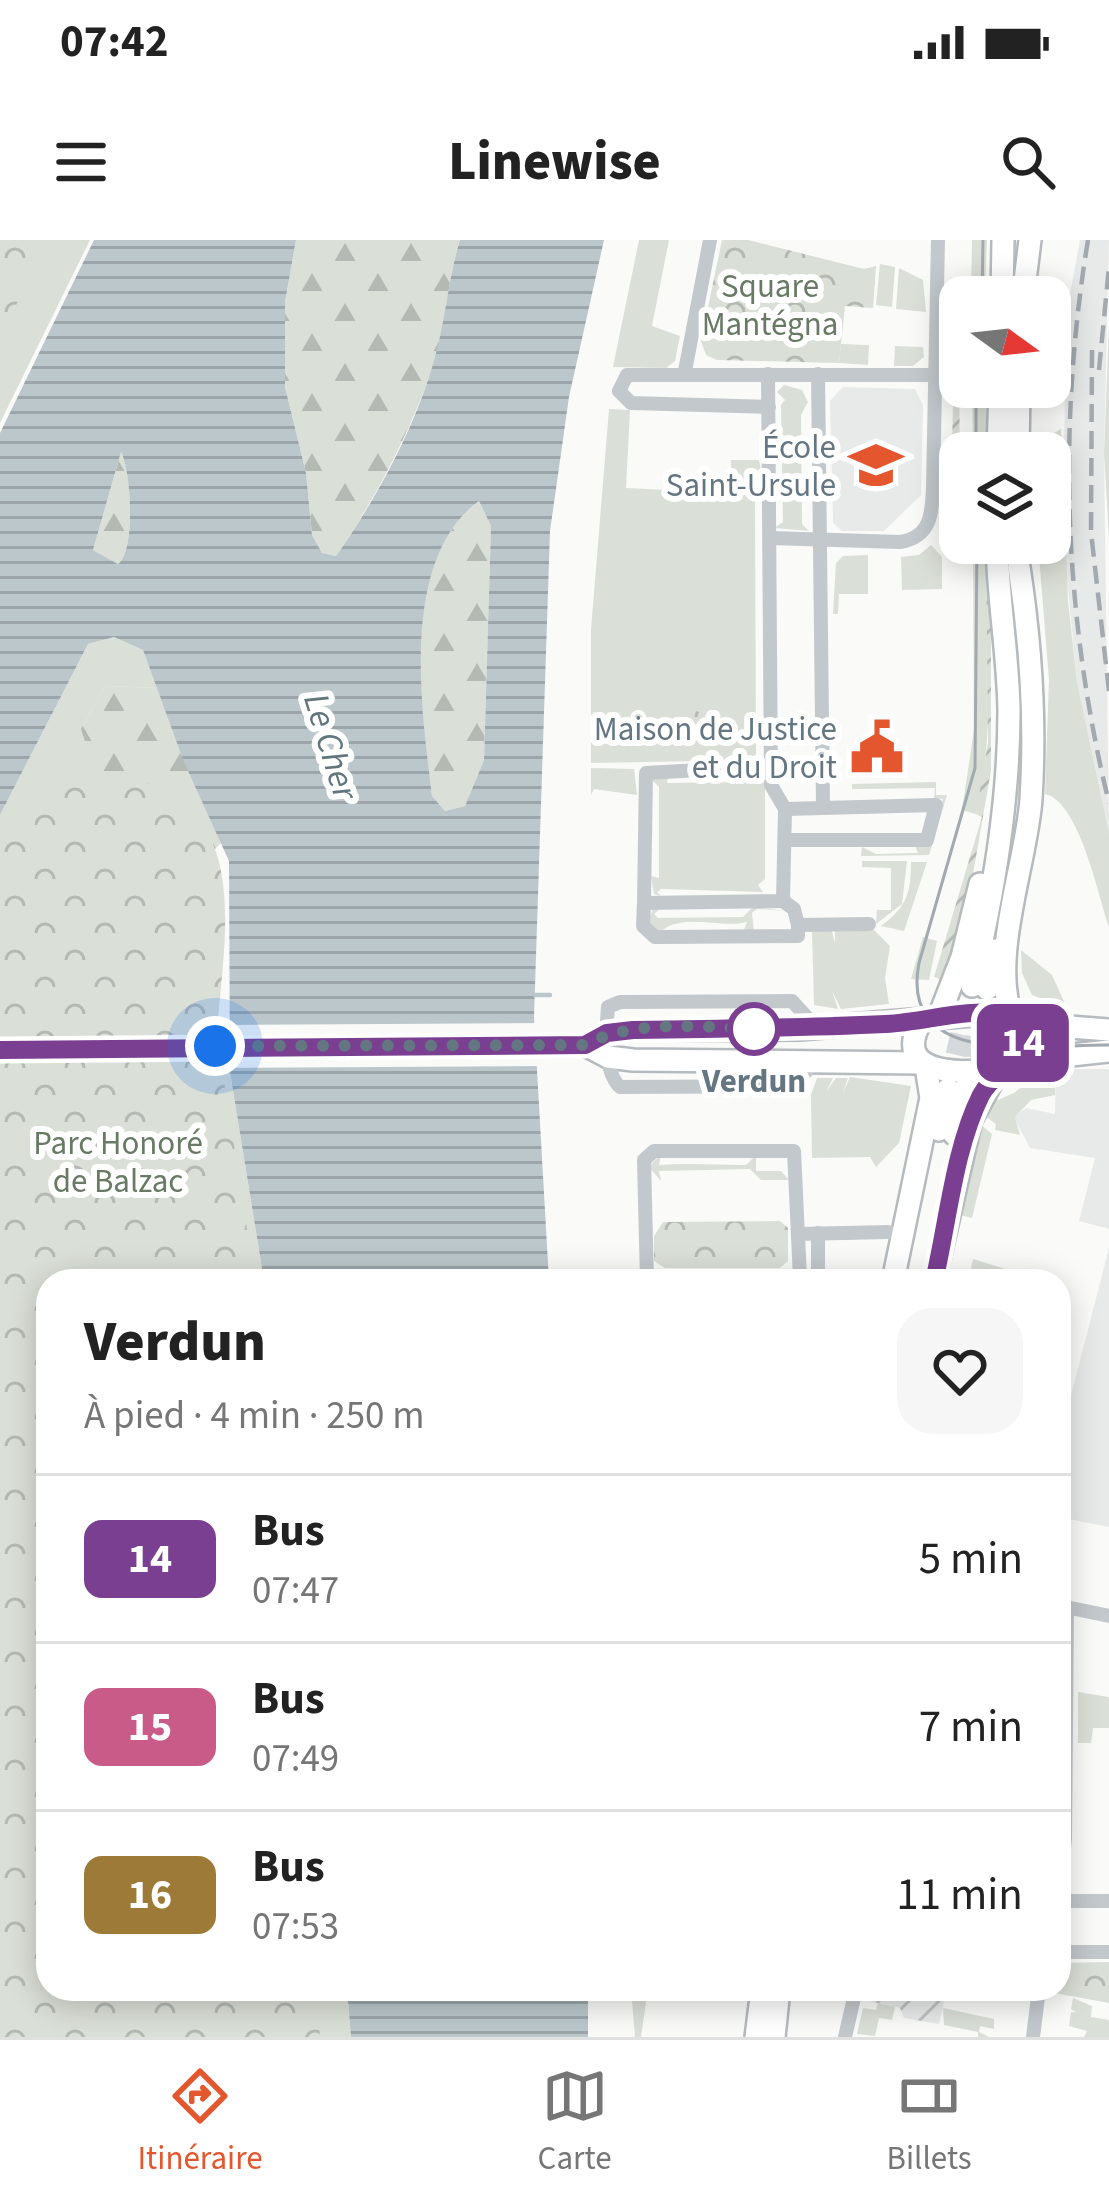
<!DOCTYPE html>
<html lang="fr">
<meta charset="utf-8">
<style>
:root{--surface:#fff;--page:#f6f6f6;--text:#222;--muted:#767676;--line:#e0e0e0;--accent:#e4572e}
body{margin:0;font-family:"Source Sans 3",sans-serif;background:var(--page);color:var(--text);height:100vh;display:flex;flex-direction:column;font-size:45px;white-space:nowrap}
*{box-sizing:border-box;margin:0}
p{font-size:39px;color:var(--muted)}
.icon{flex:none;width:66px;height:66px;fill:none;stroke:currentColor;stroke-width:2;stroke-linecap:round;stroke-linejoin:round}
.map{position:relative;flex:1;overflow:hidden}
.sheet{position:absolute;left:36px;top:1029px;width:1035px;height:732px;display:flex;flex-direction:column;background:var(--surface);border-radius:36px;box-shadow:0 6px 30px #0003}
.sheet>*{flex:none}
.badge{padding:0 24px;border-radius:18px;font-size:42px;line-height:78px}
.needle{width:78px;rotate:105deg}
.buttons{position:absolute;left:939px;top:36px;display:grid;gap:24px}
.buttons a{display:grid;place-items:center;width:132px;height:132px;border-radius:24px;background:var(--surface);box-shadow:0 6px 30px #0003;font-size:60px}
.you{position:absolute;width:60px;height:60px;margin:-30px;border:9px solid #fff;border-radius:50%;background:#1a73e8;box-shadow:0 0 0 18px #1a73e833}
.map>.badge{position:absolute;translate:-50% -50%;box-shadow:0 0 0 6px #fff}
.round{display:grid;place-items:center;flex:none;width:126px;height:126px;border-radius:36px;background:var(--page)}
.summary{display:flex;align-items:center;justify-content:space-between;height:204px;padding:0 48px}
h1{font-size:57px;font-weight:800;line-height:90px}
ul{padding:0;list-style:none}
li{display:flex;align-items:center;gap:36px;height:168px;padding:0 48px;border-top:3px solid var(--line)}
li div{flex:1}
li b{display:block;font-size:45px}
li em{font-style:normal}
li .badge{min-width:132px;font-weight:700;text-align:center}
.status{display:flex;justify-content:space-between;align-items:center;height:84px;padding:0 60px;background:var(--surface);direction:ltr}
.status svg{height:33px;fill:currentColor}
header{display:flex;justify-content:space-between;align-items:center;height:156px;padding:0 48px;background:var(--surface);font-size:54px;font-weight:800}
.menu{display:flex;justify-content:space-around;align-items:center;height:168px;border-top:3px solid var(--line);background:var(--surface);font-size:33px;color:var(--muted)}
.menu a{display:grid;justify-items:center;gap:6px}
.menu .on{color:var(--accent)}
.map>svg:first-child{display:block}
.built{fill:#e8e9e9}
.industrial{fill:url(#industrial-furrows)}
.grass{fill:#dadfd7}
.forest{fill:url(#forest-firs)}
.park{fill:url(#park-crowns)}
.garden{fill:url(#garden-furrows)}
.water{fill:url(#water-rules);fill-rule:evenodd}
.pier{fill:#fafaf8}
.lines{fill:none;stroke-linecap:round;stroke-linejoin:round}
.stream{stroke:#bbc7cb;stroke-width:4.5}
.primary-tunnel{stroke:#d5d9db;stroke-width:21;stroke-dasharray:21 10;stroke-linecap:butt}
.primary-casing{stroke:#b5babe;stroke-width:26}
.street{stroke:#c3c8cc;stroke-width:14}
.primary{stroke:#fff;stroke-width:21}
.tram{stroke:#a2aab0;stroke-width:3}
.rail{stroke:#a2aab0;stroke-width:4.5;stroke-dasharray:18 9;stroke-linecap:butt}
.line-casing{stroke:#fff;stroke-width:27}
.line{stroke:#7a3f91;stroke-width:18}
.walk{stroke:#657683;stroke-width:12;stroke-dasharray:0 21.6}
.stop-dot{fill:#fff;stroke:#7a3f91;stroke-width:6}
.labels{text-anchor:middle;stroke-width:12;stroke-linejoin:round;paint-order:stroke}
.park-label{font-size:33px;fill:#687a64;stroke:#fff}
.poi-label{font-size:33px;fill:#657683;stroke:#fff;text-anchor:end}
.stop-label{font-size:33px;font-weight:bold;fill:#657683;stroke:#fff}
.water-label{font-size:36px;font-style:italic;fill:#60757c;stroke:#fff}
</style>
<div class="status"><b>07:42</b><svg viewBox="0 0 49 12"><path d="M0 12V9h3v3zM5 12V6h3v6zM10 12V3h3v9zM15 12V0h3v12zM26 1h20v11H26zM47 4h2v5h-2z"/></svg></div>
<header><svg class="icon" aria-label="menu" viewBox="0 0 24 24"><path d="M4 6h16M4 12h16M4 18h16"/></svg>Linewise<svg class="icon" aria-label="search" viewBox="0 0 24 24"><circle cx="10" cy="10" r="6"/><path d="M15 15l6 6"/></svg></header>
<div class="map">
<svg width="1109" height="1797" viewBox="0 0 1109 1797">
<defs>
<pattern id="industrial-furrows" width="10" height="10" patternUnits="userSpaceOnUse" patternTransform="scale(3)"><rect width="10" height="10" fill="#e8e9e9"/><path d="M-1 1l2-2M0 10L10 0M9 11l2-2" fill="none" stroke="#c0c1c2"/></pattern>
<pattern id="forest-firs" width="22" height="20" patternUnits="userSpaceOnUse" patternTransform="scale(3)"><rect width="22" height="20" fill="#dadfd7"/><path d="M5 1l3.5 6h-7zM16 11l3.5 6h-7z" fill="#b4b9b4"/></pattern>
<pattern id="park-crowns" width="20" height="18" patternUnits="userSpaceOnUse" patternTransform="scale(3)"><rect width="20" height="18" fill="#dadfd7"/><path d="M2 6a3 3 0 1 1 6 0M12 15a3 3 0 1 1 6 0" fill="none" stroke="#b4b9b4"/></pattern>
<pattern id="garden-furrows" width="10" height="10" patternUnits="userSpaceOnUse" patternTransform="scale(3)"><rect width="10" height="10" fill="#dadfd7"/><path d="M-1 1l2-2M0 10L10 0M9 11l2-2" fill="none" stroke="#b4b9b4"/></pattern>
<pattern id="water-rules" width="6" height="5" patternUnits="userSpaceOnUse" patternTransform="scale(3)"><rect width="6" height="5" fill="#bbc7cb"/><path d="M0 2.5h6" fill="none" stroke="#9ca6aa"/></pattern>
</defs>
<rect width="100%" height="100%" fill="#fafaf8"/>
<g class="built">
<polygon points="1080,0 1109,0 1104,214 1109,593 1077,442 1063,297 1066,76"/>
<polygon points="843,147 915,149 923,165 921,255 884,291 842,291 833,283 830,161"/>
<polygon points="1056,829 1109,829 1109,989 1079,981 1095,918 1030,908 1014,877 1026,868 1055,874"/>
<polygon points="1109,1008 1109,1287 1059,1277 1059,1202"/>
</g>
<polygon class="industrial" points="868,1749 947,1749 939,1784 904,1778 900,1768 865,1760"/>
<g class="grass">
<polygon points="45,0 90,0 0,183 0,87"/>
<polygon points="639,0 669,0 652,86 680,96 675,121 666,128 613,127"/>
<polygon points="972,0 987,0 985,57 971,57"/>
<polygon points="880,24 895,27 892,67 876,65"/>
<polygon points="899,28 923,40 926,72 896,69"/>
<polygon points="1109,85 1109,297 1104,214"/>
<polygon points="841,104 869,105 868,125 839,123"/>
<polygon points="895,106 923,107 924,117 913,126 894,126"/>
<polygon points="784,145 802,150 808,162 801,175 802,284 809,291 774,288 783,282 781,165 785,160 777,152"/>
<polygon points="972,147 986,147 986,213 973,213"/>
<polygon points="609,169 630,170 626,248 755,254 756,520 591,523 591,390"/>
<path d="M1061 189 1068 361 1077 442 1109 593V687C1098 655 1079 561 1045 554L1049 440 1038 303H1050V213H1034V205Z"/>
<polygon points="731,220 759,220 763,241 731,238"/>
<path d="M973 303H986C986 393 997 485 976 574L962 570 974 490Z"/>
<polygon points="931,305 942,317 942,349 902,350 901,317 919,315"/>
<polygon points="868,315 868,354 839,354 838,374 833,374 836,323 843,316"/>
<polygon points="114,397 143,410 157,448 105,446 81,489 99,543 0,745 0,575 88,404"/>
<polygon points="591,528 634,529 637,555 594,549 591,555"/>
<polygon points="754,534 765,544 765,639 758,645 763,652 661,649 657,652 661,656 654,654 651,636 659,638 659,547 651,539 668,535 667,543 751,542"/>
<polygon points="936,542 936,555 947,555 929,615 861,616 862,607 876,614 918,613 914,603 930,602 943,559 934,558 935,548 852,549 852,544"/>
<polygon points="862,621 907,621 902,664 876,684 877,670 891,670 891,628 862,627"/>
<path d="M911 622H927L904 691 881 686C907 667 911 653 911 622Z"/>
<path d="M753 667 787 671 757 669 752 673 754 692H743L747 682C721 689 681 671 659 693L648 681 653 669 661 668 654 674 658 678 743 677Z"/>
<polygon points="869,685 890,706 885,738 889,764 841,769 832,751 838,769 814,765 812,691 832,691 835,703 835,691 869,691"/>
<polygon points="923,697 937,701 929,740 911,739"/>
<polygon points="1021,710 1052,735 1067,768 1032,755 1022,733"/>
<polygon points="1043,829 1056,829 1055,855 1031,860 1015,877 1020,895 995,890 996,884 986,877 993,862 1014,853"/>
<polygon points="230,832 264,1041 232,1041 69,833"/>
<polygon points="850,837 911,846 899,903 876,927 870,917 812,918 811,855 817,838 833,838 826,852 836,838 848,838 843,853"/>
<polygon points="978,882 992,894 972,978 956,974"/>
<path d="M661 914 659 925C688 923 717 925 746 925L756 915V931H781L789 940H761L750 929 659 931 661 941 649 927Z"/>
<polygon points="973,1019 1044,1041 968,1041"/>
<polygon points="1078,1452 1109,1457 1109,1488 1093,1488 1091,1503 1078,1503"/>
<polygon points="241,1749 347,1749 351,1797 261,1797"/>
<polygon points="631,1749 648,1749 641,1797 635,1797"/>
<polygon points="1073,1758 1092,1766 1091,1777 1109,1780 1109,1797 1084,1797 1087,1791 1069,1786 1071,1772 1076,1772 1071,1769"/>
<polygon points="878,1763 895,1767 892,1780 879,1778 875,1796 857,1794 863,1768 876,1770"/>
<polygon points="943,1768 994,1779 994,1789 980,1786 979,1792 989,1797 978,1797 978,1792 944,1785"/>
</g>
<g class="forest">
<path d="M296 0H460C446 45 446 91 430 135 408 196 373 263 336 316L322 313 312 295 306 233 285 147V62Z"/>
<path d="M121 212C131 229 136 311 118 324L93 310Z"/>
<path d="M479 261 491 286 484 520 465 566 445 571 432 556C421 470 397 321 479 261Z"/>
<polygon points="105,446 157,448 221,603 212,612 100,549 81,489"/>
</g>
<g class="park">
<polygon points="0,0 48,0 0,98"/>
<polygon points="722,0 748,0 864,29 876,26 873,68 845,66 839,123 717,120 706,115 701,101"/>
<circle cx="691" cy="486" r="16"/>
<path d="M99 534C277 550 214 719 216 827L222 828 255 1041H48V1749H316L320 1797H0V600C19 559 56 543 99 534Z"/>
<polygon points="780,981 788,988 788,1021 780,1028 665,1028 654,1021 654,996 663,982"/>
<polygon points="1109,1722 1109,1763 1049,1752 1059,1749 1061,1723"/>
</g>
<g class="garden">
<polygon points="943,107 959,107 960,262 940,262 940,257 951,257 954,117 943,116"/>
<polygon points="986,303 991,303 991,530 964,686 948,741 934,737 982,577 976,574 988,502"/>
</g>
<g class="water">
<path d="M94 0H296L285 62V147L306 233 312 295 322 313 336 316C376 260 417 184 435 117 446 78 448 39 460 0H604L569 157 550 291 534 777 549 1041H264L230 832 229 621 184 522 143 410 114 397 88 404 0 575V193ZM121 212C131 230 136 311 118 324L93 310ZM479 261 491 286 484 520 465 566 445 571 432 556C422 472 398 320 479 261Z"/>
<polygon points="347,1749 588,1749 588,1797 351,1797"/>
</g>
<polygon class="pier" points="540,783 543,826 224,828 224,785"/>
<g class="lines">
<polyline class="stream" points="535,755 550,755"/>
<g class="primary-tunnel">
<polyline points="949,845 972,746"/>
<polyline points="965,848 987,749"/>
</g>
<defs>
<g id="primary">
<polyline points="1002,57 1003,0"/>
<polyline points="1023,57 1030,0"/>
<polyline points="998,213 1000,147"/>
<polyline points="1018,213 1019,147"/>
<path d="M972 746C993 655 1009 564 1009 470 1008 414 998 359 997 303"/>
<polyline points="987,749 995,710"/>
<polyline points="940,774 962,717 980,644"/>
<path d="M1013 779C988 721 1027 622 1031 559 1036 480 1031 405 1019 327"/>
<polyline points="1017,783 1109,790"/>
<polyline points="585,805 608,817 633,820 919,823"/>
<path d="M0 810 585 805 607 793 633 790 800 789 999 773 1017 783 1022 808 1004 830C968 833 889 839 921 781"/>
<polyline points="1016,821 1109,811"/>
<polyline points="939,890 948,849"/>
<polyline points="954,894 965,849"/>
<polyline points="893,1041 931,858 926,827"/>
<polyline points="934,1041 971,880 998,831"/>
<polyline points="756,1797 762,1749"/>
<polyline points="774,1797 779,1749"/>
</g>
</defs>
<use href="#primary" class="primary-casing"/>
<g class="street">
<polyline points="937,77 960,78"/>
<polyline points="685,131 710,0"/>
<polyline points="768,134 771,545 785,569 783,661 644,663 646,533 771,526"/>
<polyline points="818,134 823,566"/>
<polyline points="769,167 631,163 619,151 627,135 936,135"/>
<path d="M770 298 900 302C931 297 932 274 933 247L938 0"/>
<polyline points="785,569 936,565 927,600 786,600"/>
<polyline points="783,661 794,669 798,685 869,684"/>
<polyline points="644,663 643,686 655,697 798,696 798,685"/>
<path d="M815 820 795 846 620 847C603 831 606 791 608 767L620 762 792 761 815 786"/>
<polyline points="818,993 818,1041"/>
<polyline points="799,994 888,992"/>
<polyline points="647,1041 644,920 654,911 794,911 800,1039"/>
<polyline points="647,1041 804,1040"/>
<polyline points="1061,1366 1109,1376"/>
<polyline points="1059,1654 1065,1599 1067,1367"/>
<polyline points="1059,1661 1109,1661"/>
<polyline points="1059,1712 1109,1712"/>
<polyline points="845,1797 856,1749"/>
<polyline points="1033,1797 1039,1749"/>
</g>
<use href="#primary" class="primary"/>
<g class="tram">
<polyline points="982,57 983,0"/>
<polyline points="976,147 976,213"/>
<path d="M977 303 975 528 919 723C898 831 1044 804 1109 805"/>
</g>
<g class="rail">
<path d="M1088 0C1057 187 1064 379 1109 563"/>
<polyline points="1092,110 1091,292 1109,451"/>
<polyline points="1099,130 1109,27"/>
</g>
</g>
<g class="lines">
<defs>
<path id="line" d="M0 810 585 805 607 793 633 790C717 789 801 788 886 784 926 782 964 768 1006 774L1019 787C1031 823 995 828 981 855 954 909 948 982 934 1041"/>
</defs>
<use href="#line" class="line-casing"/>
<use href="#line" class="line"/>
<path class="walk" d="M215 806 585 805C632 779 702 787 754 789"/>
</g>
<defs>
<symbol id="school-bare" viewBox="-9 -9 18 18"><path d="M0-5L7-2L0 1L-7-2ZM-4 1L0 2.5L4 1V4Q0 6-4 4Z" fill="#e4572e" stroke="#fff" stroke-width="2.5" paint-order="stroke"/></symbol>
<symbol id="civic-bare" viewBox="-9 -9 18 18"><path d="M-.6-6.5H3V-4.5H.6V-3L4-1V1h2V6H-6V1h2V-1L-.6-3ZM-1.2 2.5V6h2.4V2.5Z" fill="#e4572e" stroke="#fff" stroke-width="2.5" paint-order="stroke"/></symbol>
</defs>
<g fill-rule="evenodd">
<use href="#school-bare" x="838" y="187" width="76" height="76"/>
<use href="#civic-bare" x="839" y="469" width="76" height="76"/>
</g>
<circle class="stop-dot" cx="754" cy="789" r="24"/>
<g class="labels">
<g class="park-label">
<text x="770" y="57">Square<tspan x="770" dy="38">Mantégna</tspan></text>
<text x="118" y="914">Parc Honoré<tspan x="118" dy="38">de Balzac</tspan></text>
</g>
<g class="poi-label">
<text x="836" y="218">École<tspan x="836" dy="38">Saint-Ursule</tspan></text>
<text x="837" y="500">Maison de Justice<tspan x="837" dy="38">et du Droit</tspan></text>
</g>
<g class="stop-label">
<text x="754" y="852">Verdun</text>
</g>
<g class="water-label">
<text transform="translate(332 506) rotate(73)" y="13">Le Cher</text>
</g>
</g>
</svg>
<div class="buttons">
<a><svg class="needle" viewBox="-14 -14 28 28"><path d="M0-13l5 13h-10z" fill="#e53935"/><path d="M0 13l5-13h-10z" fill="#767676"/></svg></a>
<a><svg class="icon" aria-label="layers" viewBox="0 0 24 24"><path d="M12 4l9 5-9 5-9-5zM3 14l9 5 9-5"/></svg></a>
</div>
<div class="you" style="left:215px;top:806px"></div>
<b class="badge" style="left:1023px;top:803px;background:#7a3f91;color:#fff">14</b>
<section class="sheet">
<div class="summary"><div><h1>Verdun</h1><p>À pied · 4 min · 250 m</p></div><a class="round"><svg class="icon" aria-label="heart" viewBox="0 0 24 24"><path d="M12 20l-8-8c-3-5 5-10 8-4 3-6 11-1 8 4z"/></svg></a></div>
<ul>
<li><span class="badge" style="background:#7a3f91;color:#fff">14</span><div><b>Bus</b><p>07:47</p></div><em>5 min</em></li>
<li><span class="badge" style="background:#c95b89;color:#fff">15</span><div><b>Bus</b><p>07:49</p></div><em>7 min</em></li>
<li><span class="badge" style="background:#9e7a38;color:#fff">16</span><div><b>Bus</b><p>07:53</p></div><em>11 min</em></li>
</ul>
</section>
</div>
<nav class="menu">
<a class="on"><svg class="icon" aria-label="directions" viewBox="0 0 24 24"><path d="M12 3l9 9-9 9-9-9zM9 14v-3h6M13 9l2 2-2 2"/></svg>Itinéraire</a>
<a><svg class="icon" aria-label="map" viewBox="0 0 24 24"><path d="M3 6l6-2 6 2 6-2v14l-6 2-6-2-6 2zM9 4v14M15 6v14"/></svg>Carte</a>
<a><svg class="icon" aria-label="tickets" viewBox="0 0 24 24"><path d="M3 7h18v10H3zM15 7v10"/></svg>Billets</a>
</nav>
